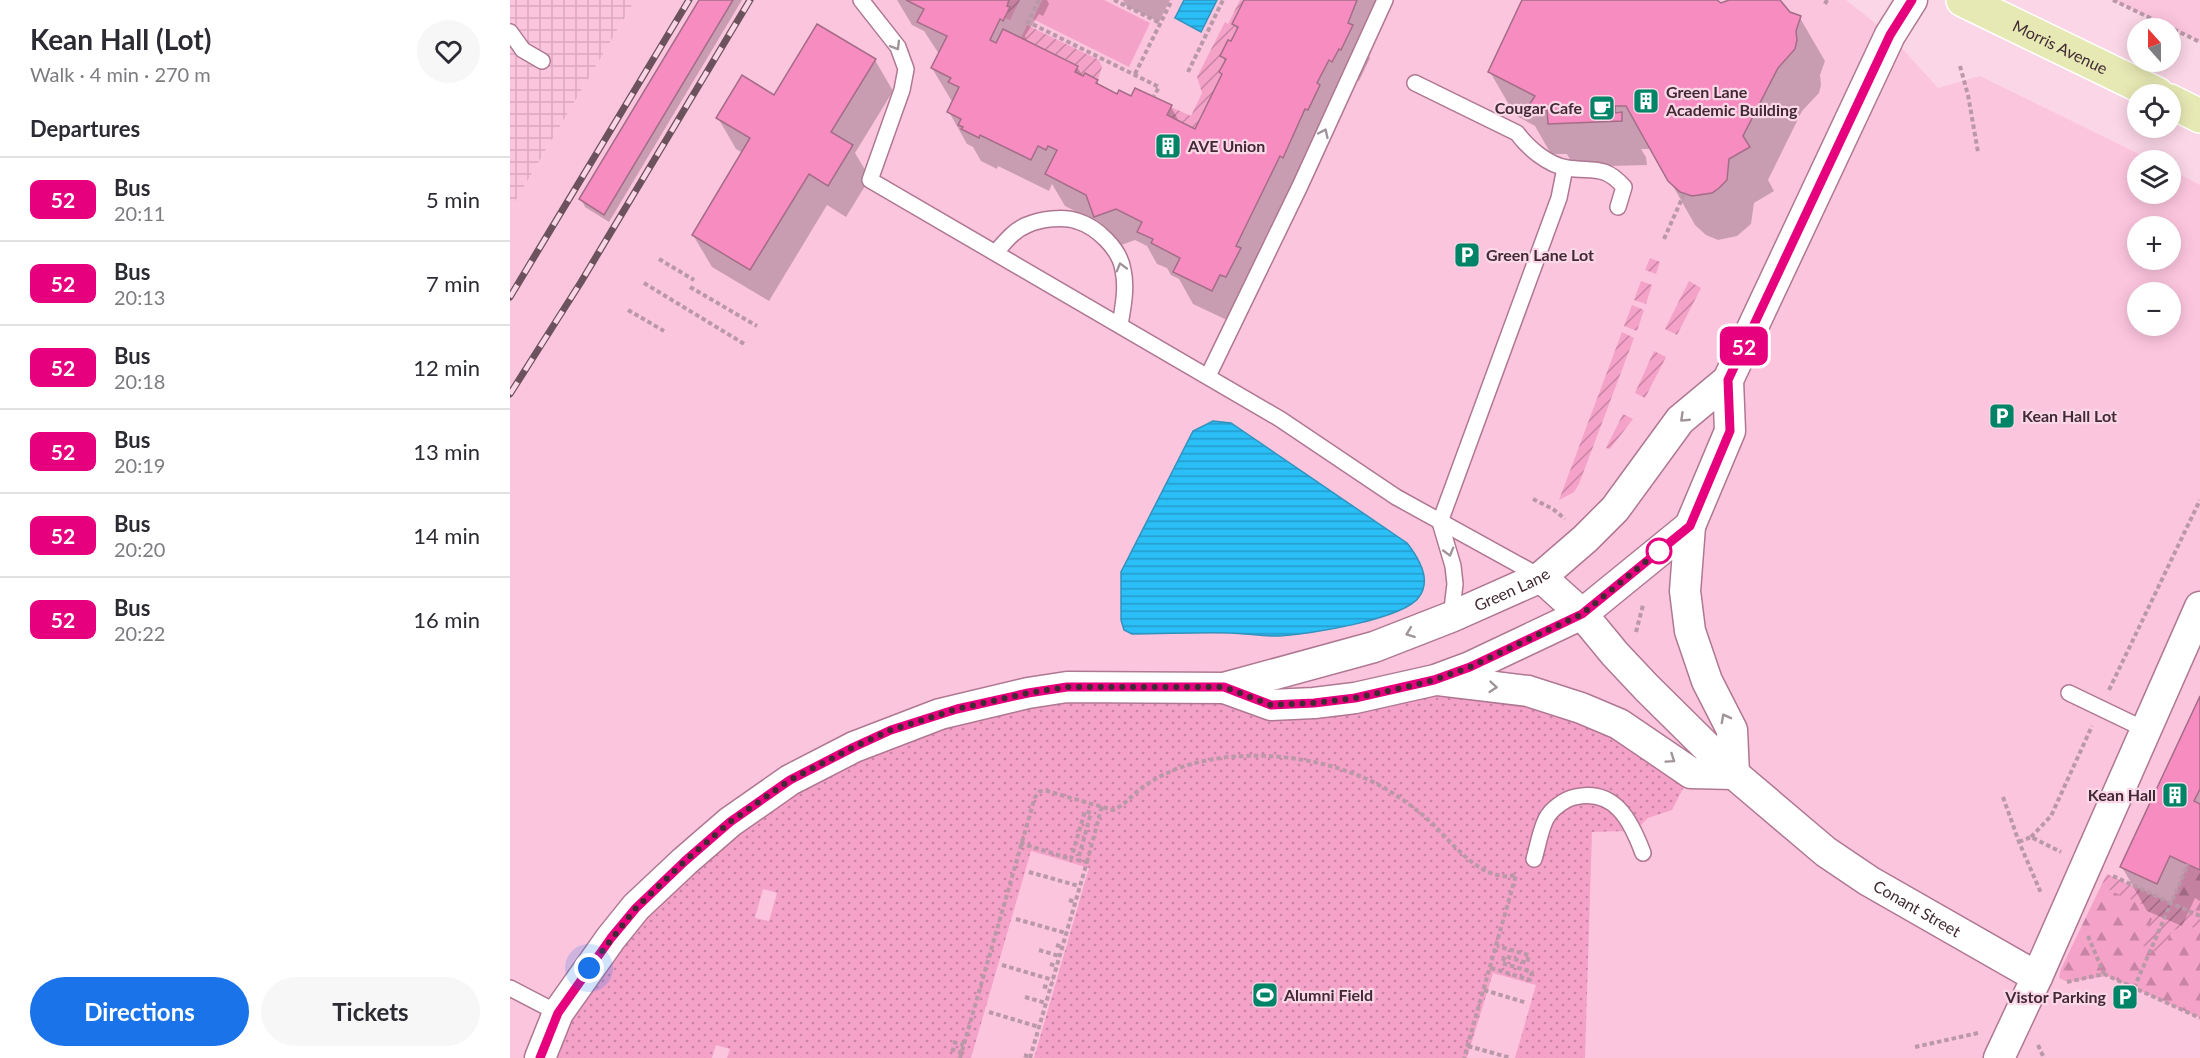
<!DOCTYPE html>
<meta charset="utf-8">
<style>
:root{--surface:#fff;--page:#f7f7f7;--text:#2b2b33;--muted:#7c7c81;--line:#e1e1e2;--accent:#1a73e8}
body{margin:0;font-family:Lato,sans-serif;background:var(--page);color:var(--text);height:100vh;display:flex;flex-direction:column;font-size:22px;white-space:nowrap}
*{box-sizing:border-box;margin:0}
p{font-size:20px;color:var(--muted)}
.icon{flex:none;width:33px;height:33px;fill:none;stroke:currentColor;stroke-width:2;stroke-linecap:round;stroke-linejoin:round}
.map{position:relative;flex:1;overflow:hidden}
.panel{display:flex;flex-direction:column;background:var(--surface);width:510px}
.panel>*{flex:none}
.badge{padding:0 12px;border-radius:9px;font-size:21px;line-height:39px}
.needle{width:39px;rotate:339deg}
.tools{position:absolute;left:1617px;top:18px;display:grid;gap:12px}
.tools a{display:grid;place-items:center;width:54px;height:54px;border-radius:50%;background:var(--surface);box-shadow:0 3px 15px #0003;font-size:30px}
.you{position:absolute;width:30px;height:30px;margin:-15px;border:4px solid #fff;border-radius:50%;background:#1a73e8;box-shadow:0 0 0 9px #1a73e833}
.map>.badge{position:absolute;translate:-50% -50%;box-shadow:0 0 0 3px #fff}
h2{padding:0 30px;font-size:22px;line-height:54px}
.round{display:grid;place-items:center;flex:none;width:63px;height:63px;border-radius:32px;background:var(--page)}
.summary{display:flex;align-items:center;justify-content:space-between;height:102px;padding:0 30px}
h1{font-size:28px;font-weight:700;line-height:45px}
.primary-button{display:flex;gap:12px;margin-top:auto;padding:12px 30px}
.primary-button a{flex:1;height:69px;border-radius:36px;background:var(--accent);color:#fff;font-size:24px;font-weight:700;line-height:69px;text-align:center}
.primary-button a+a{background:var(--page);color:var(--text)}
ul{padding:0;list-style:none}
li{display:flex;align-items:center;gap:18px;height:84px;padding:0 30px;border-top:2px solid var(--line)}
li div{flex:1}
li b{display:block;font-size:22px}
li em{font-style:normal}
li .badge{min-width:66px;font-weight:700;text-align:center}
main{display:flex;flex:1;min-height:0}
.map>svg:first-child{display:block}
.built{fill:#fcc5de;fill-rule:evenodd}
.industrial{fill:url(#industrial-grid)}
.grass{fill:#f5a2c9}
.forest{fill:url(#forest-firs)}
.park{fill:url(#park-dots);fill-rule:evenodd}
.garden{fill:url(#garden-furrows)}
.water{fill:url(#water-rules);stroke:#3292bd;stroke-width:1.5}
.shadow{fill:#0003}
.building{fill:#f68cc0;stroke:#a46d87;stroke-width:1.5}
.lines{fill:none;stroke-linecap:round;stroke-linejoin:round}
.service-casing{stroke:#af7892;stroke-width:18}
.minor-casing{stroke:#af7892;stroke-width:33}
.primary-casing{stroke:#fff;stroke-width:36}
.path{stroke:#b999a7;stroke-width:4;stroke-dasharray:4.5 3;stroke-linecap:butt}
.service{stroke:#fff;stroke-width:15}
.minor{stroke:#fff;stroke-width:30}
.primary{stroke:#e7e9b4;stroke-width:33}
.rail-casing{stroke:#6c525d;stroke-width:7}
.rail{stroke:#fbd6e6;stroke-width:4.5;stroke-dasharray:14;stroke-linecap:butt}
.oneway{stroke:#a0949a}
.line-casing{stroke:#fff;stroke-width:14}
.line{stroke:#e6007e;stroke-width:9}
.walk{stroke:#412a34;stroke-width:6;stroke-dasharray:0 10.8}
.stop-dot{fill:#fff;stroke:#e6007e;stroke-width:3}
.labels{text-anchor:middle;stroke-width:4.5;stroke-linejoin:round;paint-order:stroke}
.street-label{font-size:16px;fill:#412a34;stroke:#fbd6e6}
.poi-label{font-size:16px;font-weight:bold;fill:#412a34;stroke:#fbd6e6;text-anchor:start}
</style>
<main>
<section class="panel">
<div class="summary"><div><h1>Kean Hall (Lot)</h1><p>Walk · 4 min · 270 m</p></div><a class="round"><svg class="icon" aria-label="heart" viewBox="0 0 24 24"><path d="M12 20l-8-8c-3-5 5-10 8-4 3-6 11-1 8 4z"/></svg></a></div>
<h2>Departures</h2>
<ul>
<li><span class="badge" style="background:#e6007e;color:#fff">52</span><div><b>Bus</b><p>20:11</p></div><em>5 min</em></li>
<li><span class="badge" style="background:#e6007e;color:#fff">52</span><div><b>Bus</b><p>20:13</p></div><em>7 min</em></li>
<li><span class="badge" style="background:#e6007e;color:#fff">52</span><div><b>Bus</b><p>20:18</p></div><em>12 min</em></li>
<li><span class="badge" style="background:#e6007e;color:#fff">52</span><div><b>Bus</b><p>20:19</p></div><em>13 min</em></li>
<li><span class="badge" style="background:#e6007e;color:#fff">52</span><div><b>Bus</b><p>20:20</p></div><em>14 min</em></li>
<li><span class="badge" style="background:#e6007e;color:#fff">52</span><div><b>Bus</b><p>20:22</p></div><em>16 min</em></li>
</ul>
<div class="primary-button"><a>Directions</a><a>Tickets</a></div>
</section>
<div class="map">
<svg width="1690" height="1058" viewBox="0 0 1690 1058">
<defs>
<pattern id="industrial-grid" width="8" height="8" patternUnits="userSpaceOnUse" patternTransform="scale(1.5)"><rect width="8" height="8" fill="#fcc5de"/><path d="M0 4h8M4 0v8" fill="none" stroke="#d9a9bf"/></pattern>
<pattern id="forest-firs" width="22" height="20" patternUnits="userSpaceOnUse" patternTransform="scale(1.5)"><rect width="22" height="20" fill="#f5a2c9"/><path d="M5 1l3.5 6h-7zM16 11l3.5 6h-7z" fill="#c884a4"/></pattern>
<pattern id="park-dots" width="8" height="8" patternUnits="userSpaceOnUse" patternTransform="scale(1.5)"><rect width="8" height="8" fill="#f5a2c9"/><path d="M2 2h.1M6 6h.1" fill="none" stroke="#c884a4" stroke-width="1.8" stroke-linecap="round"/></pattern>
<pattern id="garden-furrows" width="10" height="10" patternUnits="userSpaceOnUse" patternTransform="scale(1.5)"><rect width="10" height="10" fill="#f5a2c9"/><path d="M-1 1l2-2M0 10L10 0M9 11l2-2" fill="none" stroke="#c884a4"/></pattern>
<pattern id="water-rules" width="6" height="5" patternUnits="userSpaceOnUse" patternTransform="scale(1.5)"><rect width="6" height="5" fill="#2bbff8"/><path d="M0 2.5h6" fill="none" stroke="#269bca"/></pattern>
</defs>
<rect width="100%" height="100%" fill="#fbd6e6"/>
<g class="built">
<path d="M125 0H1336L1380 35 1428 88 1470 76 1641 160H1628V194H1660L1661 170 1690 185V1058H0V210ZM1628 226H1660V260H1628ZM1628 292H1660V326H1628Z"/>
<polygon points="1603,0 1690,0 1690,42"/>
</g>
<polygon class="industrial" points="0,0 125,0 0,210"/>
<polygon class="grass" points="532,0 594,0 640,23 619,67 523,19"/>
<g class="forest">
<polygon points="1678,864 1690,870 1690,916 1661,903"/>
<polygon points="1589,890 1599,890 1636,905 1642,919 1651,953 1661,931 1677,925 1690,931 1690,1018 1597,976 1558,982 1549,978 1551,969"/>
</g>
<path class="park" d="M992 688 1181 773 1162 810 1138 818 1131 825 1117 831 1082 832 1075 1058H1005L1026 985 983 973 957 1058H524L579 868 521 851 461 1058H217L220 1049 206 1045 202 1058H28L79 968 280 780 518 693 761 705ZM253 889 267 893 259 921 245 918Z"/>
<g class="garden">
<polygon points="499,0 510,0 500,20 495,18 500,8 497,6"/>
<polygon points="730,0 734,0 722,24 728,27 721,41 718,40 710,56 716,59 710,72 712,74 685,129 657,115 661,107 681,116 692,93 687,77 715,22 718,24"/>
<polygon points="517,25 589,60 592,67 588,80 575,73 573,76 565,72 568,65 511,38"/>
<polygon points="1140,258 1150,262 1146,274 1135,270"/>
<polygon points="1131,281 1142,285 1136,304 1124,300"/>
<polygon points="1179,281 1191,288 1167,335 1155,329"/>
<polygon points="1122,305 1134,310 1127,331 1114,326"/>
<polygon points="1112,332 1124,338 1069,484 1064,492 1049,500"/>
<polygon points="1144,351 1156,357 1135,398 1125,393"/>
<polygon points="1113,414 1123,419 1100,449 1096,448"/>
<polygon points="1597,874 1690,916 1690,931 1677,925 1662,931 1651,954 1631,945 1642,919 1636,906 1599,890 1589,890"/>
</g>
<g class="water">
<polygon points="674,0 707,0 691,32 665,18"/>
<path d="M703 421 721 423 897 543C908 557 922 580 909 597 894 619 797 635 769 636 753 637 736 633 719 633 687 632 655 634 622 634L614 630 611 620V572L683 431Z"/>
</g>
<g class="shadow">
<polygon points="191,0 232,0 99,222 75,207 71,199"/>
<polygon points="387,0 537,0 539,4 533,16 529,14 515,36 517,42 567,67 574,78 587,81 590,87 608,96 661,107 670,123 686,131 713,76 711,72 716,63 712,56 722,43 728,31 724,24 735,0 880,0 857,52 860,58 849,81 847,80 721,322 683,304 669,279 661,275 657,268 647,264 637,246 625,240 603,248 589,223 555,206 542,184 539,191 488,166 487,169 471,161 463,147 457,144 439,112 444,101 441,100 422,68 429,54 414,31 402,25"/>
<polygon points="613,0 660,0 649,22 616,6"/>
<polygon points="1014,0 1204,0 1211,5 1224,0 1267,0 1279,13 1290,18 1315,61 1310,75 1311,85 1309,93 1292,111 1258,180 1264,191 1244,203 1241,224 1227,236 1208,240 1196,235 1185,225 1142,149 1131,149 1136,157 1137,165 1064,167 1057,154 1041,154 1025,126 1005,115 980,72"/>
<polygon points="365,60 383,91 345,153 360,178 336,217 317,205 259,301 202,267 183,235 233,153 226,149 208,118"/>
<polygon points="1690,700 1690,901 1685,898 1672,926 1637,911 1612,867"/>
</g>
<g class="building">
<polygon points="189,0 223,0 94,215 69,199"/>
<polygon points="396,0 499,0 497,6 500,7 493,21 490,19 480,40 486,43 493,29 568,66 565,72 573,76 575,73 588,80 586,83 607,94 609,90 621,96 625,88 662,105 657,115 685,129 712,74 709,72 716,59 710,56 718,40 721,41 728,27 722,24 734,0 847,0 838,23 843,25 831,50 829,49 822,62 819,60 807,83 810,85 798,110 795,109 773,158 770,156 726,246 731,248 716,277 710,275 702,291 663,272 670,258 641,243 643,239 627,232 632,222 606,209 584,217 576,195 535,174 547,150 538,146 536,150 528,146 521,160 470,135 469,138 451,129 453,127 448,125 451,119 437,112 449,87 438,82 441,78 421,68 437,36 407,22 414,9"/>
<polygon points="1012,0 1207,0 1211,3 1219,0 1270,0 1280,12 1291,16 1286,31 1287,40 1285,49 1268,68 1233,136 1240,147 1219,159 1217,180 1209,188 1202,193 1182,196 1170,192 1158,181 1116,106 1105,106 1105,113 1112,112 1112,121 1038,124 1037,110 1015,111 1025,96 978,72"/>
<polygon points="307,24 366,59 321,132 343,145 318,186 299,174 240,270 182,235 240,138 206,118 232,75 264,95"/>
<polygon points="1690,696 1690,789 1684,801 1690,804 1690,870 1660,856 1647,884 1610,867"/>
</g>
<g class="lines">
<defs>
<g id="service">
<polyline points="351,0 388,47 396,69 392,90 360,180 770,419 886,497 1031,577"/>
<polyline points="0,32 13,50 32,61"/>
<path d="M905 83 1007 133C1018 148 1038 165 1057 168 1082 172 1094 164 1114 187L1108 207"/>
<path d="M486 252C495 242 504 230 517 225 530 219 554 216 567 221 587 227 610 249 613 270 617 288 613 307 610 325"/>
<polyline points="698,376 790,186 875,0"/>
<polyline points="941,617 945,584 943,566 930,522 1049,198 1055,168"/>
<polyline points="1559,693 1636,730"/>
<path d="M1024 859C1028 846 1030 831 1036 819 1041 809 1055 799 1065 797 1105 788 1121 821 1133 853"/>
<polyline points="0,988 48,1013"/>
</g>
<g id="minor">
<polyline points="1180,526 1175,591 1180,631 1197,681 1222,730 1224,774"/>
<path id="s1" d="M1031 577 1072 614 1105 654 1137 688 1224 774 1316 852 1359 881 1527 977"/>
<polyline points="928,680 1018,691 1071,708 1109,724 1181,773 1224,774"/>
<polyline points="714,688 761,705 804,703 845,698 925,680 960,667 1072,614 1180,526 1220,431 1218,380"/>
<path id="s2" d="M30 1058 48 1013 101 938 126 907 175 861 220 822 280 780 344 747 430 714 518 693 557 687 714 688 864 647 941 617 1031 577 1075 539 1105 509 1170 420 1218 380 1380 35 1402 0"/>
<polyline points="1489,1058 1527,977 1690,607"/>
</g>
<g id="primary">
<path id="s3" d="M1453 0 1647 94"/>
<polyline points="1660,101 1690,116"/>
</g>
</defs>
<use href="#service" class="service-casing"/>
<use href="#minor" class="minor-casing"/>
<use href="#primary" class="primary-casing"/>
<g class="path">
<polyline points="529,0 518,22 649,87 644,96"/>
<polyline points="604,0 650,23"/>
<polyline points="1603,0 1690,42"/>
<polyline points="1315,4 1317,0"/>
<polyline points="1450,66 1458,95 1468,152"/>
<polyline points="678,72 713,0"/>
<polyline points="625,74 662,0"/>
<polyline points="1154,239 1174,194"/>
<polyline points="149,259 184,280"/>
<polyline points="134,283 236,345"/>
<polyline points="180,287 247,326"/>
<polyline points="118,310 154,331"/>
<polyline points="1023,499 1043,509 1055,519"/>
<polyline points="1126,632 1133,605"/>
<polyline points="1599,690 1690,500"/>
<polyline points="1493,797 1509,842 1531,893"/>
<polyline points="1521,837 1541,816 1582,726"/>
<polyline points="1509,842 1521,837 1551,852"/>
<polyline points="510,843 561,859 575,811 581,813 568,860 577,862 520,1058"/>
<polyline points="577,862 592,806"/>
<polyline points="519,872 569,886"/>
<polyline points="1603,876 1661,903 1678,864"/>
<polyline points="559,900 565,902"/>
<polyline points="506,919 556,933"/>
<polyline points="1578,936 1594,974"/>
<polyline points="546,945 552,947"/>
<polyline points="529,950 549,956"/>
<polyline points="540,964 546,966"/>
<polyline points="492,965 543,980"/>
<polyline points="981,968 1020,980 1022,972 992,963 995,956 1017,963 1019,955 987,946"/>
<polyline points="1557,982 1594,974 1690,1018"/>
<polyline points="533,986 540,988"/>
<polyline points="1624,988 1661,903 1690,916"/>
<polyline points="974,990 1017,1003"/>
<polyline points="515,997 536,1003"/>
<polyline points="479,1012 529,1027"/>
<polyline points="443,1042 454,1045"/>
<polyline points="1528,1045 1534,1058"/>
<polyline points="958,1046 1001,1058"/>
<polyline points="1405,1047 1468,1033"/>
<polyline points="441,1049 452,1053"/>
<polyline points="514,1055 520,1057"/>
<path d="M450 1058 525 797 530 791H537L603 810C616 805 624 792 636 785 656 771 680 763 704 759 752 751 808 758 852 777 874 786 896 801 914 816 939 837 969 884 1006 875L954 1058"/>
</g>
<use href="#service" class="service"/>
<use href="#minor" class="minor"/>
<use href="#primary" class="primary"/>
<defs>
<g id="rail">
<polyline points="0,297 179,0"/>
<polyline points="0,394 71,282 240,0"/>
</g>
</defs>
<use href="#rail" class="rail-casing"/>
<use href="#rail" class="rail"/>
</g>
<defs><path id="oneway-chevron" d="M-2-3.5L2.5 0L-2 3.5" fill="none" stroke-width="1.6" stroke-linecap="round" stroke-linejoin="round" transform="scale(1.5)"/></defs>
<g class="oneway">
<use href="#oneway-chevron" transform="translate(386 46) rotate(59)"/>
<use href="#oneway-chevron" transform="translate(814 133) rotate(-65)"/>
<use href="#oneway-chevron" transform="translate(611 267) rotate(-106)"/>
<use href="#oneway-chevron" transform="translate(1174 418) rotate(136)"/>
<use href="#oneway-chevron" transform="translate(939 552) rotate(74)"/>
<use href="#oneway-chevron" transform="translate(900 633) rotate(159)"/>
<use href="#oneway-chevron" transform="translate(983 687) rotate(5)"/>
<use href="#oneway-chevron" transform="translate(1215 718) rotate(-118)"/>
<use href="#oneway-chevron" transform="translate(1161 759) rotate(34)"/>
</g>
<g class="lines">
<defs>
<polyline id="line" points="30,1058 48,1013 101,938 126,908 175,861 220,822 280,780 344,747 381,730 447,709 518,693 557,687 714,687 761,705 804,703 845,698 924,680 960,667 1072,614 1180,526 1220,431 1218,380 1380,35 1402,0"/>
</defs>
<use href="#line" class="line-casing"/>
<use href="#line" class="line"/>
<polyline class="walk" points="79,968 126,908 175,861 220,822 280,780 344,747 381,730 447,709 518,693 557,687 714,687 761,705 804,703 845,698 905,685 924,680 960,667 1072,614 1149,551"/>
</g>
<defs>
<symbol id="building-square" viewBox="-11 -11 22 22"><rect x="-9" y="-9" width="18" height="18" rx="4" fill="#008467" stroke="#fbd6e6"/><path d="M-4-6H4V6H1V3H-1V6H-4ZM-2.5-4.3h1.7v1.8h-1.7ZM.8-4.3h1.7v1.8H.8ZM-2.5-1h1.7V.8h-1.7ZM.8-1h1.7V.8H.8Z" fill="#fff"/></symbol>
<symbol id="cafe-square" viewBox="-11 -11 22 22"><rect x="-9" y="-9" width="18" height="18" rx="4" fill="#008467" stroke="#fbd6e6"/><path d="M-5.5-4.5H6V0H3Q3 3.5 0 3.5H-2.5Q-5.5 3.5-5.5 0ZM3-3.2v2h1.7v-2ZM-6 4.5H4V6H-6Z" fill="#fff"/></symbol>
<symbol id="parking-square" viewBox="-11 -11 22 22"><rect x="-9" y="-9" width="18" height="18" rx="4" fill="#008467" stroke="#fbd6e6"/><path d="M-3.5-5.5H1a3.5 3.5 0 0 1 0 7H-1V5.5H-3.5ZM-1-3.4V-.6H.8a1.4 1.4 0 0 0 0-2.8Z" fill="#fff"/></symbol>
<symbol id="stadium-square" viewBox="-11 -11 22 22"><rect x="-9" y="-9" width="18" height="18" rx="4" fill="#008467" stroke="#fbd6e6"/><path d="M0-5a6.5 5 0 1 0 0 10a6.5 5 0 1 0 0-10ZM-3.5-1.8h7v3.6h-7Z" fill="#fff"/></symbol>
</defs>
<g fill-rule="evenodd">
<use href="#building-square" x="1121" y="86" width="30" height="30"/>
<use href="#cafe-square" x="1077" y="93" width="30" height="30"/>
<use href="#building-square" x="643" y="131" width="30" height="30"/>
<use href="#parking-square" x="942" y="240" width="30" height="30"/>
<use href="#parking-square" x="1477" y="401" width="30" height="30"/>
<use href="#building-square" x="1650" y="780" width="30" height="30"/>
<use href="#stadium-square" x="740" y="980" width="30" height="30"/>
<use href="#parking-square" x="1600" y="982" width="30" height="30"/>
</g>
<circle class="stop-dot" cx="1149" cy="551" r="12"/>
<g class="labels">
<g class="street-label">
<text dy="6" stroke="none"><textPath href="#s3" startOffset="108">Morris Avenue</textPath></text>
<text dy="6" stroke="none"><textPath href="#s2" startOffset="1136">Green Lane</textPath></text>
<text dy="6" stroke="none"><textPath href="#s1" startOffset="504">Conant Street</textPath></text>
</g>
<g class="poi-label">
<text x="1156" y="98">Green Lane<tspan x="1156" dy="18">Academic Building</tspan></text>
<text x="1072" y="114" text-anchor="end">Cougar Cafe</text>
<text x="678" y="152">AVE Union</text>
<text x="976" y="261">Green Lane Lot</text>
<text x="1512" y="422">Kean Hall Lot</text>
<text x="1646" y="801" text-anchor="end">Kean Hall</text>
<text x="774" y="1001">Alumni Field</text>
<text x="1596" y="1003" text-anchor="end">Vistor Parking</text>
</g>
</g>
</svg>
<div class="tools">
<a><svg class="needle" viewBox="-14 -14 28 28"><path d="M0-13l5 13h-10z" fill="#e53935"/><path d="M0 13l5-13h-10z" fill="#7c7c81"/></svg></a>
<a><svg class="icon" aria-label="locate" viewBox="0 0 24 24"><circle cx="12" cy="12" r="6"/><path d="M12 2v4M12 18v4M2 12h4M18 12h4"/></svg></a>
<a><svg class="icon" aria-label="layers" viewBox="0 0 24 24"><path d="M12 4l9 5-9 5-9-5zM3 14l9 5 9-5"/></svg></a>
<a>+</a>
<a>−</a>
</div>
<div class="you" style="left:79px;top:968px"></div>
<b class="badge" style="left:1234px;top:346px;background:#e6007e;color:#fff">52</b>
</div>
</main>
